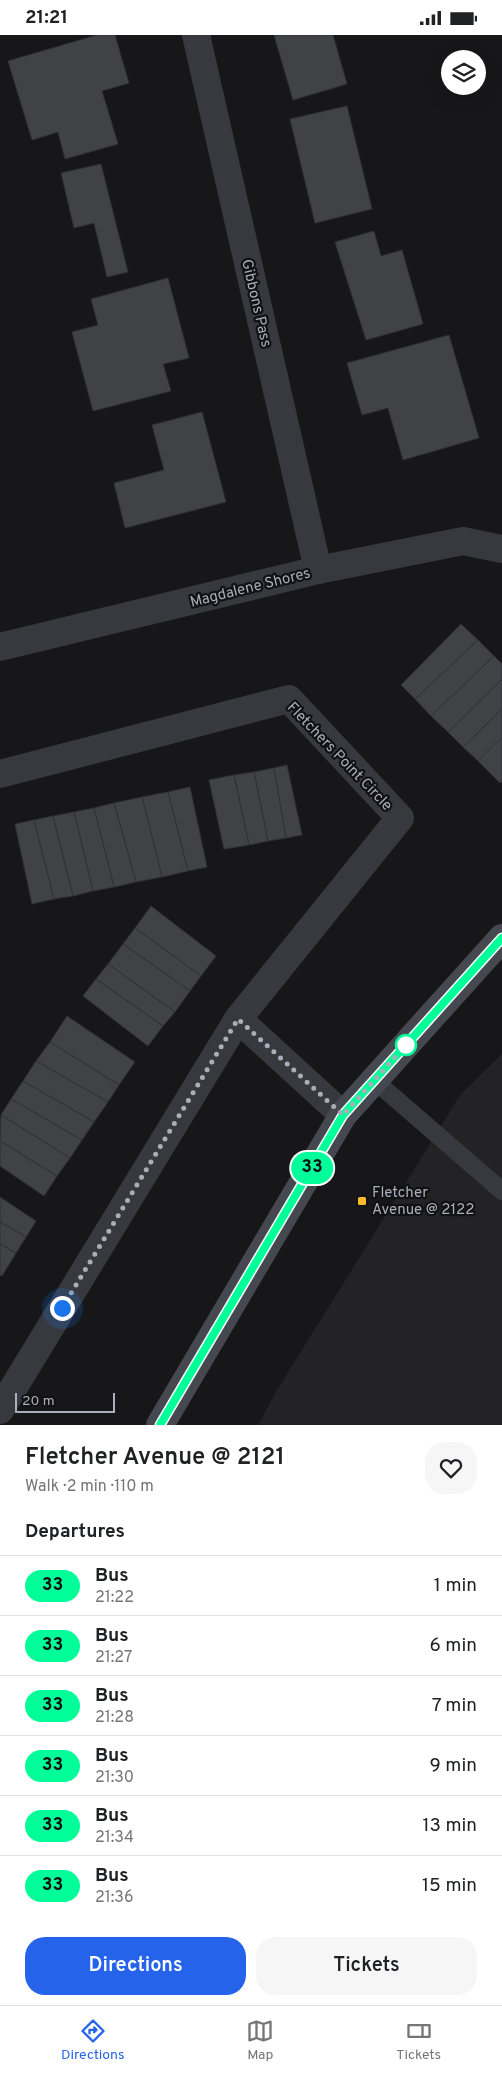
<!DOCTYPE html>
<meta charset="utf-8">
<style>
:root{--surface:#fff;--page:#f6f6f6;--text:#202124;--muted:#757577;--line:#e0e0e0;--accent:#2563eb}
body{margin:0;font-family:Overpass,sans-serif;background:var(--page);color:var(--text);height:100vh;display:flex;flex-direction:column;font-size:19px;white-space:nowrap}
*{box-sizing:border-box;margin:0}
p{font-size:16px;color:var(--muted)}
.icon{flex:none;width:28px;height:28px;fill:none;stroke:currentColor;stroke-width:2;stroke-linecap:round;stroke-linejoin:round}
.map{position:relative;height:1390px;overflow:hidden}
.details{display:flex;flex-direction:column;background:var(--surface);flex:1}
.details>*{flex:none}
.badge{padding:0 10px;border-radius:16px;font-size:18px;line-height:32px}
.controls{position:absolute;left:441px;top:15px;display:grid;gap:10px}
.controls a{display:grid;place-items:center;width:45px;height:45px;border-radius:50%;background:var(--surface);box-shadow:0 5px 20px #0002;font-size:25px}
.scale{position:absolute;left:15px;bottom:12px;width:100px;box-sizing:border-box;padding-left:5px;border:2px solid #a8aeba;border-top:0;font-size:14px;line-height:18px;white-space:nowrap;color:#a8aeba;-webkit-text-stroke:4px #121214;paint-order:stroke}
.you{position:absolute;width:25px;height:25px;margin:-12px;border:4px solid #fff;border-radius:50%;background:#1a73e8;box-shadow:0 0 0 8px #1a73e833}
.map>.badge{position:absolute;translate:-50% -50%;box-shadow:0 0 0 2px #fff}
h2{padding:0 25px;font-size:19px;line-height:45px}
.round{display:grid;place-items:center;flex:none;width:52px;height:52px;border-radius:20px;background:var(--page)}
.summary{display:flex;align-items:center;justify-content:space-between;height:85px;padding:0 25px}
h1{font-size:24px;font-weight:600;line-height:38px}
.primary-button{display:flex;gap:10px;margin-top:auto;padding:10px 25px}
.primary-button a{flex:1;height:58px;border-radius:20px;background:var(--accent);color:#fff;font-size:20px;font-weight:600;line-height:58px;text-align:center}
.primary-button a+a{background:var(--page);color:var(--text)}
ul{padding:0;list-style:none}
li{display:flex;align-items:center;gap:15px;height:60px;padding:0 25px;border-top:1px solid var(--line)}
li div{flex:1}
li b{display:block;font-size:19px}
li em{font-style:normal}
li .badge{min-width:55px;font-weight:700;text-align:center}
.status{display:flex;justify-content:space-between;align-items:center;height:35px;padding:0 25px;background:var(--surface);direction:ltr}
.status svg{height:14px;fill:currentColor}
.tab-bar{display:flex;justify-content:space-around;align-items:center;height:70px;border-top:1px solid var(--line);background:var(--surface);font-size:14px;color:var(--muted)}
.tab-bar a{display:grid;justify-items:center;gap:2px}
.tab-bar .selected{color:var(--accent)}
.map>svg:first-child{display:block}
.built{fill:#232326}
.building{fill:#414246;stroke:#313136}
.lines{fill:none;stroke-linecap:round;stroke-linejoin:round}
.service{stroke:#38393f;stroke-width:18}
.minor{stroke:#38393f;stroke-width:28}
.secondary{stroke:#46484f;stroke-width:28}
.line-casing{stroke:#fff;stroke-width:11}
.line{stroke:#0f9;stroke-width:8}
.walk{stroke:#a8aeba;stroke-width:5;stroke-dasharray:0 9}
.stop-dot{fill:#fff;stroke:#0f9;stroke-width:2.5}
.poi-dot{fill:#ffb929;stroke:#121214;stroke-width:2}
.labels{text-anchor:middle;stroke-width:4.5;stroke-linejoin:round;paint-order:stroke}
.street-label{font-size:15px;fill:#a8aeba;stroke:#121214}
.poi-label{font-size:15px;fill:#a8aeba;stroke:#121214;text-anchor:start}
</style>
<div class="status"><b>21:21</b><svg viewBox="0 0 49 12"><path d="M0 12V9h3v3zM5 12V6h3v6zM10 12V3h3v9zM15 12V0h3v12zM26 1h20v11H26zM47 4h2v5h-2z"/></svg></div>
<div class="map">
<svg width="502" height="1390" viewBox="0 0 502 1390">
<rect width="100%" height="100%" fill="#171719"/>
<polygon class="built" points="502,1019 502,1390 258,1390 279,1352 461,1059"/>
<g class="building">
<polygon points="97,0 115,0 129,48 102,56 118,109 65,124 58,97 32,105 8,26"/>
<polygon points="274,0 333,0 347,49 293,65"/>
<polygon points="347,71 372,174 315,188 290,84"/>
<polygon points="101,129 128,237 107,242 94,188 74,193 61,138"/>
<polygon points="374,196 381,221 402,215 423,289 366,305 335,207"/>
<polygon points="168,243 189,323 163,329 171,356 93,376 72,297 98,290 91,264"/>
<polygon points="449,300 479,403 403,425 388,373 362,380 347,328"/>
<polygon points="202,377 226,467 125,493 114,448 164,435 152,390"/>
<polygon points="461,589 478,605 415,664 401,650"/>
<polygon points="478,605 494,621 431,681 415,664"/>
<polygon points="494,621 502,629 502,644 448,697 431,681"/>
<polygon points="502,644 502,674 463,712 448,697"/>
<polygon points="502,674 502,702 478,726 463,712"/>
<polygon points="502,702 502,746 500,748 478,726"/>
<polygon points="287,730 302,800 286,803 274,733"/>
<polygon points="274,733 286,803 268,806 254,737"/>
<polygon points="254,737 268,806 249,810 234,740"/>
<polygon points="234,740 249,810 224,814 209,745"/>
<polygon points="190,752 207,832 188,836 168,757"/>
<polygon points="168,757 188,836 162,842 142,762"/>
<polygon points="142,762 162,842 136,847 114,768"/>
<polygon points="114,768 136,847 114,852 94,773"/>
<polygon points="94,773 114,852 93,856 74,777"/>
<polygon points="74,777 93,856 73,861 53,781"/>
<polygon points="53,781 73,861 54,864 34,785"/>
<polygon points="34,785 54,864 32,869 15,789"/>
<polygon points="151,871 216,921 201,941 135,893"/>
<polygon points="135,893 201,941 190,956 123,909"/>
<polygon points="123,909 190,956 175,977 108,929"/>
<polygon points="108,929 175,977 163,991 96,944"/>
<polygon points="96,944 163,991 148,1011 83,961"/>
<polygon points="67,981 135,1027 119,1050 50,1007"/>
<polygon points="50,1007 119,1050 108,1067 36,1026"/>
<polygon points="36,1026 108,1067 94,1087 23,1046"/>
<polygon points="23,1046 94,1087 82,1105 11,1064"/>
<polygon points="11,1064 82,1105 70,1123 1,1080"/>
<polygon points="1,1080 70,1123 57,1141 0,1106"/>
<polygon points="0,1106 57,1141 44,1161 0,1131"/>
<polygon points="0,1162 36,1186 26,1202 0,1187"/>
<polygon points="0,1187 26,1202 16,1218 0,1209"/>
<polygon points="0,1209 16,1218 2,1241 0,1240"/>
</g>
<g class="lines">
<polyline class="service" points="374,1045 502,1156"/>
<g class="minor">
<polyline points="196,0 318,535"/>
<polyline points="0,612 318,535 463,506 502,514"/>
<polyline points="0,739 289,664 400,783 238,984 0,1375"/>
<polyline points="238,984 343,1080"/>
</g>
<polyline class="secondary" points="160,1390 343,1080 502,903"/>
</g>
<g class="lines">
<defs>
<polyline id="line" points="160,1390 343,1080 502,903"/>
</defs>
<use href="#line" class="line-casing"/>
<use href="#line" class="line"/>
<polyline class="walk" points="62,1273 238,984 343,1080 406,1010"/>
</g>
<circle class="stop-dot" cx="406" cy="1010" r="10"/>
<rect class="poi-dot" x="357" y="1161" width="10" height="10" rx="2.5"/>
<g class="labels">
<g class="street-label">
<text transform="translate(257 268) rotate(77)" y="5">Gibbons Pass</text>
<text transform="translate(250 552) rotate(-14)" y="5">Magdalene Shores</text>
<text transform="translate(340 721) rotate(46)" y="5">Fletchers Point Circle</text>
</g>
<g class="poi-label">
<text x="372" y="1162">Fletcher<tspan x="372" dy="17">Avenue @ 2122</tspan></text>
</g>
</g>
</svg>
<div class="controls">
<a><svg class="icon" aria-label="layers" viewBox="0 0 24 24"><path d="M12 4l9 5-9 5-9-5zM3 14l9 5 9-5"/></svg></a>
</div>
<div class="scale">20 m</div>
<div class="you" style="left:62px;top:1273px"></div>
<b class="badge" style="left:312px;top:1133px;background:#0f9;color:#111">33</b>
</div>
<section class="details">
<div class="summary"><div><h1>Fletcher Avenue @ 2121</h1><p>Walk · 2 min · 110 m</p></div><a class="round"><svg class="icon" aria-label="heart" viewBox="0 0 24 24"><path d="M12 20l-8-8c-3-5 5-10 8-4 3-6 11-1 8 4z"/></svg></a></div>
<h2>Departures</h2>
<ul>
<li><span class="badge" style="background:#0f9;color:#111">33</span><div><b>Bus</b><p>21:22</p></div><em>1 min</em></li>
<li><span class="badge" style="background:#0f9;color:#111">33</span><div><b>Bus</b><p>21:27</p></div><em>6 min</em></li>
<li><span class="badge" style="background:#0f9;color:#111">33</span><div><b>Bus</b><p>21:28</p></div><em>7 min</em></li>
<li><span class="badge" style="background:#0f9;color:#111">33</span><div><b>Bus</b><p>21:30</p></div><em>9 min</em></li>
<li><span class="badge" style="background:#0f9;color:#111">33</span><div><b>Bus</b><p>21:34</p></div><em>13 min</em></li>
<li><span class="badge" style="background:#0f9;color:#111">33</span><div><b>Bus</b><p>21:36</p></div><em>15 min</em></li>
</ul>
<div class="primary-button"><a>Directions</a><a>Tickets</a></div>
</section>
<nav class="tab-bar">
<a class="selected"><svg class="icon" aria-label="directions" viewBox="0 0 24 24"><path d="M12 3l9 9-9 9-9-9zM9 14v-3h6M13 9l2 2-2 2"/></svg>Directions</a>
<a><svg class="icon" aria-label="map" viewBox="0 0 24 24"><path d="M3 6l6-2 6 2 6-2v14l-6 2-6-2-6 2zM9 4v14M15 6v14"/></svg>Map</a>
<a><svg class="icon" aria-label="tickets" viewBox="0 0 24 24"><path d="M3 7h18v10H3zM15 7v10"/></svg>Tickets</a>
</nav>
